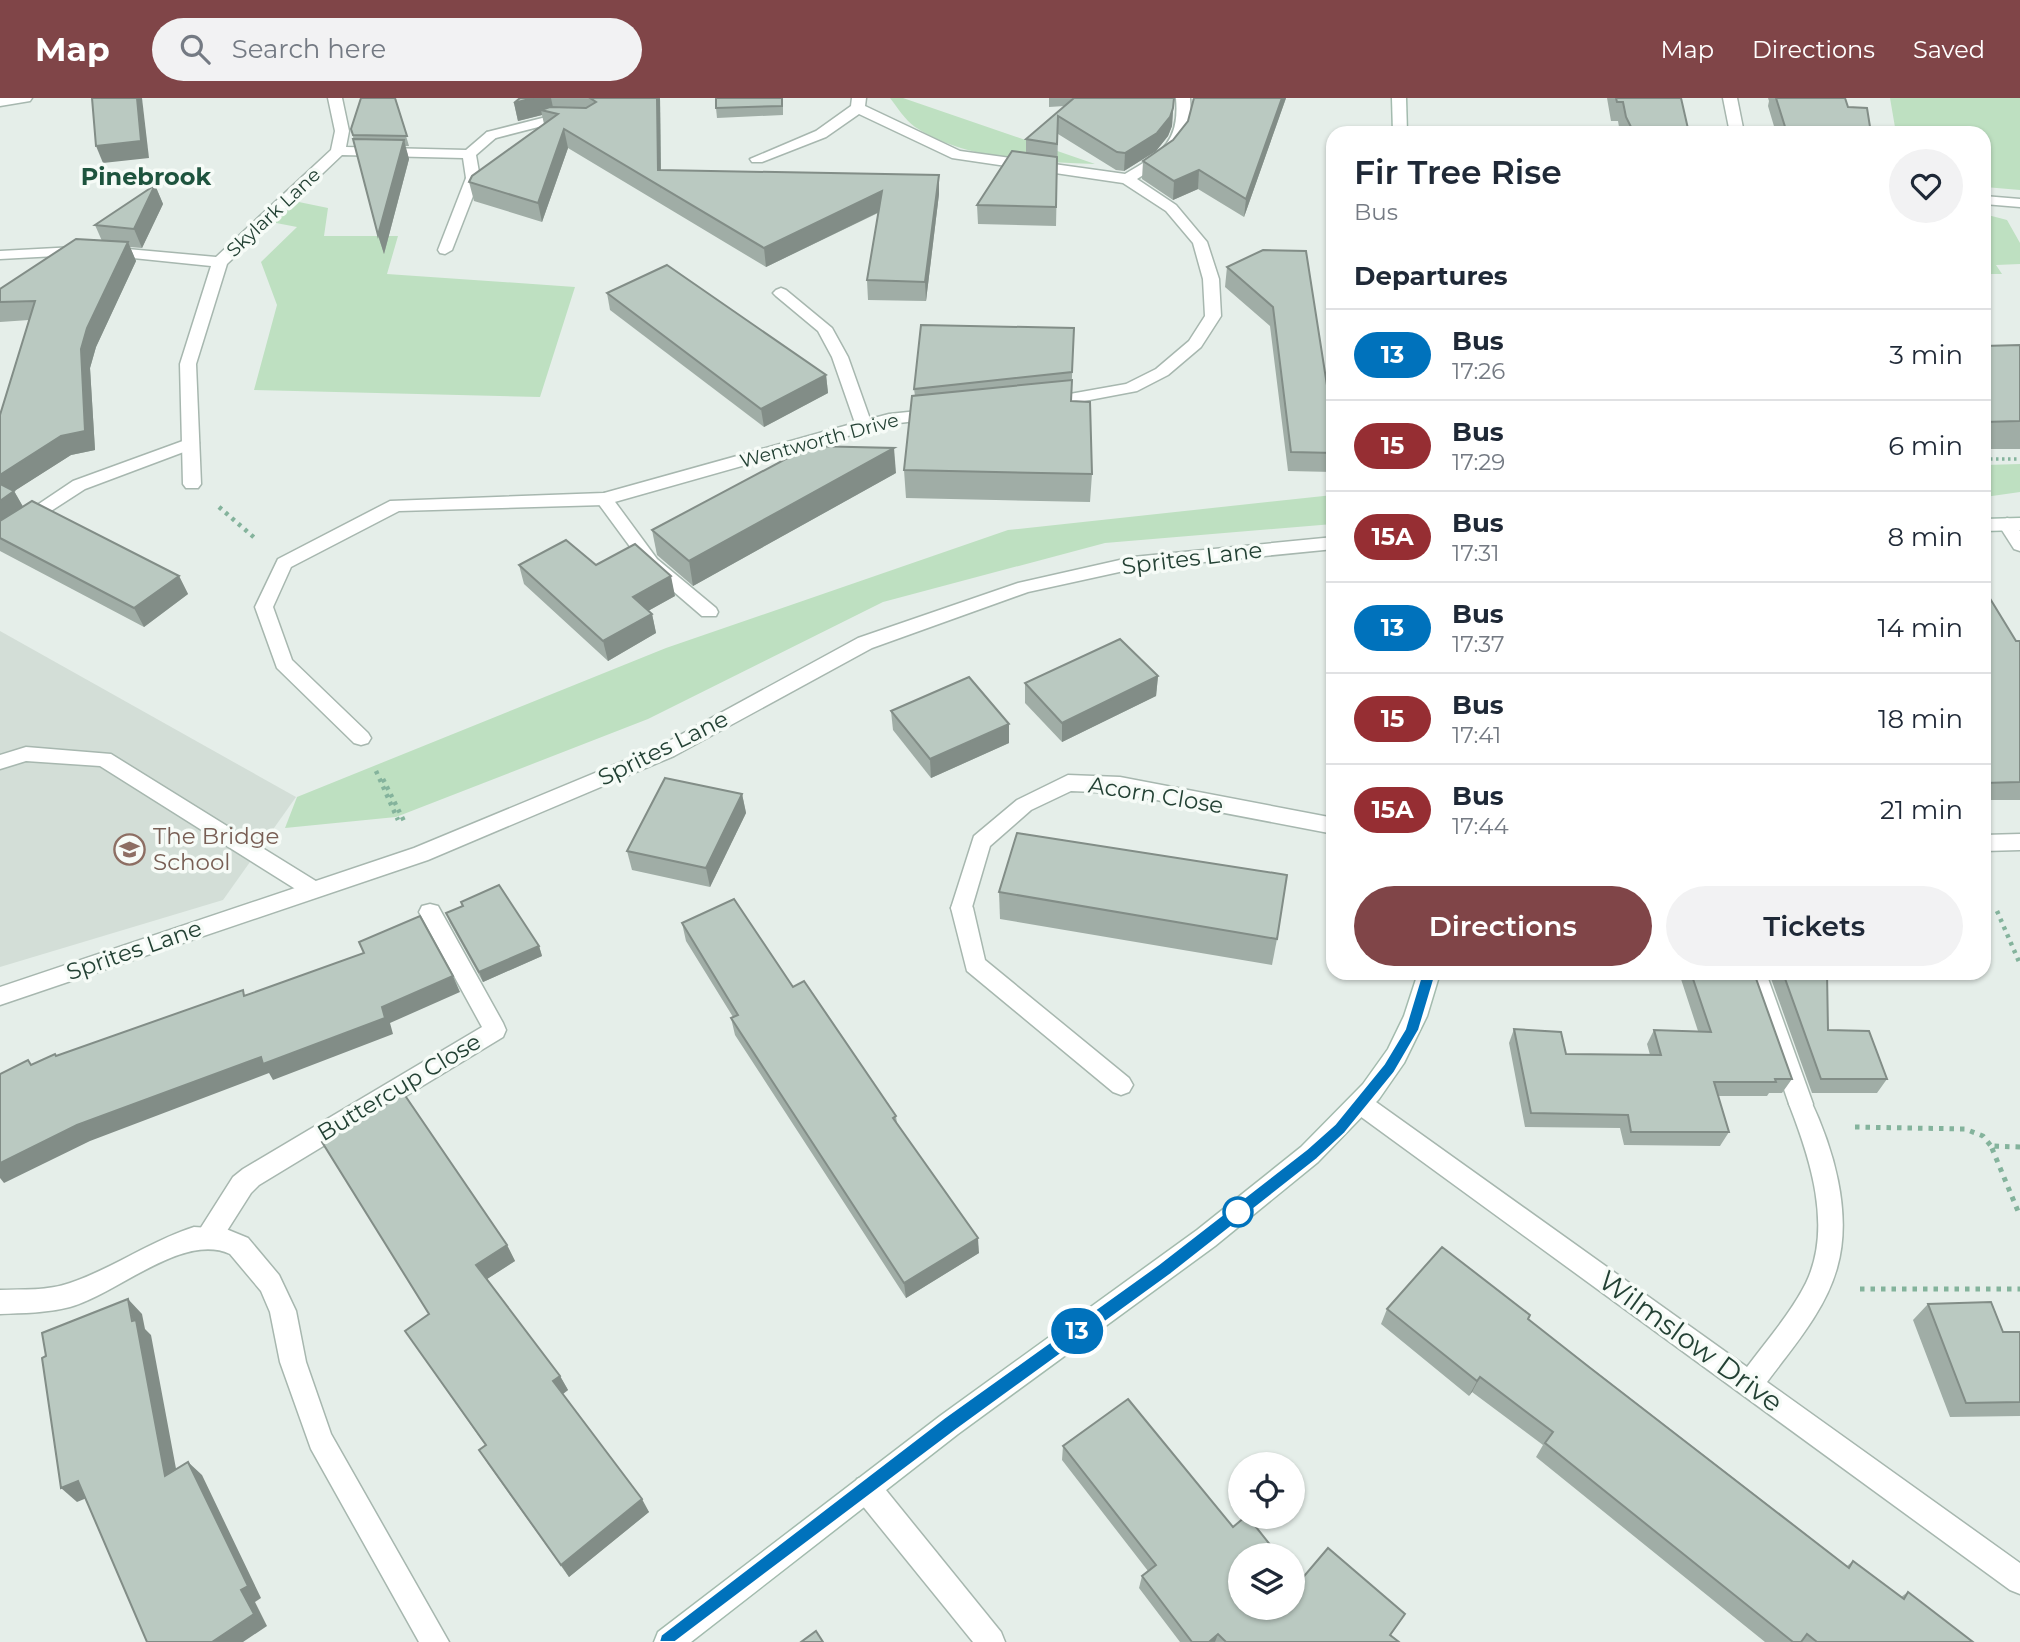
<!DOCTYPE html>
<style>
:root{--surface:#fff;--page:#f2f2f3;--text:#1f2937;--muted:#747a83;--line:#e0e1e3;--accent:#804548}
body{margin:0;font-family:Montserrat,sans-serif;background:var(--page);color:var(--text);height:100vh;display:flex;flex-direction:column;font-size:26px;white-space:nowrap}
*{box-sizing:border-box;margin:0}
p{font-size:23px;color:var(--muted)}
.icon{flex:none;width:38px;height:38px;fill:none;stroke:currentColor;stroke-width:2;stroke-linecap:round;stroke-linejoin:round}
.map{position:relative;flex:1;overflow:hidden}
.panel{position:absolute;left:1326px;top:28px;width:665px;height:854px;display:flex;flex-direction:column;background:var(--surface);border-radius:21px;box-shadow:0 2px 5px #0004}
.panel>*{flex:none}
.badge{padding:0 14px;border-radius:23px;font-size:24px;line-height:46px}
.fabs{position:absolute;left:1228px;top:1354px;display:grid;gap:14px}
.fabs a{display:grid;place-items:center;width:77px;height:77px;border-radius:50%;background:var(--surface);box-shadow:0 2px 5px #0004;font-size:35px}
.map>.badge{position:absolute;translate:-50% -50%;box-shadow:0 0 0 4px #fff}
h2{padding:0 28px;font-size:26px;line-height:63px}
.round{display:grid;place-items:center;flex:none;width:74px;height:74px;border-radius:37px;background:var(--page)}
.head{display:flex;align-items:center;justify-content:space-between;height:119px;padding:0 28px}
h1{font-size:33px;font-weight:600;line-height:52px}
.primary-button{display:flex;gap:14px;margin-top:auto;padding:14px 28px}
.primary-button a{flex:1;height:80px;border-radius:42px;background:var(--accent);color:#fff;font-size:28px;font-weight:600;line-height:80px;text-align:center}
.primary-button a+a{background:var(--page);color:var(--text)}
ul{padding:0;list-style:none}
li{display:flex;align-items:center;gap:21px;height:91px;padding:0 28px;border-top:2px solid var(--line)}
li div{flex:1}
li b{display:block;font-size:26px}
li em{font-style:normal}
li .badge{min-width:77px;font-weight:700;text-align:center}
header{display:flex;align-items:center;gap:42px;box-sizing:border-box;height:98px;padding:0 35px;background:var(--accent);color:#fff}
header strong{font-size:33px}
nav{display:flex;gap:38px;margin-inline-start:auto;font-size:24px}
.search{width:490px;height:63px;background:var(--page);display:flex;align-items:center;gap:18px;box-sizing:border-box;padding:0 24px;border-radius:38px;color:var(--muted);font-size:26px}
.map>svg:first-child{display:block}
.built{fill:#d3ded7}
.green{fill:#bee0c1}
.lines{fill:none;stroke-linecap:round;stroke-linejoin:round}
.lane-casing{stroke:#a7b7af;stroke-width:3}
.street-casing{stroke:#a7b7af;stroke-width:3}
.secondary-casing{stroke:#a3bbae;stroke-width:3}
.path-far2{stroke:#84b39c;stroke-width:3.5;stroke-dasharray:2.5 3.5;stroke-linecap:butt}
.path-far1{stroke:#84b39c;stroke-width:4.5;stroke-dasharray:3.5 5;stroke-linecap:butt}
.path{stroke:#84b39c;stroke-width:5;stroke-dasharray:4.5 6;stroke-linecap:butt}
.lane{fill:#fff;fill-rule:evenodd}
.street{fill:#fff;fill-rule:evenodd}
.secondary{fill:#fff;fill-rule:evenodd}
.wall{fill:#a0ada6}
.shaded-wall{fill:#828d87}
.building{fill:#bac9c1;stroke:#828d87;stroke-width:2}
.line{fill:#0072bc;stroke:#fff;stroke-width:2}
.stop-dot{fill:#fff;stroke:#0072bc;stroke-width:3.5}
.labels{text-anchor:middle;stroke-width:7;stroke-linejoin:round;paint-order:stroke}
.far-street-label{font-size:19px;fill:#234134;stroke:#f6fbf7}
.street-label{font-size:23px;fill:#234134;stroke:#f6fbf7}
.education-label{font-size:23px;fill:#785e54;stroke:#f6fbf7;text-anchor:start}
.far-district-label{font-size:24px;font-weight:bold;fill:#1e543e;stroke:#f6fbf7}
.near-street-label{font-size:28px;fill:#234134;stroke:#f6fbf7}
</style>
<header>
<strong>Map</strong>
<div class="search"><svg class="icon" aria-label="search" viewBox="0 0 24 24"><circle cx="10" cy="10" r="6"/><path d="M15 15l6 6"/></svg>Search here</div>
<nav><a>Map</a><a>Directions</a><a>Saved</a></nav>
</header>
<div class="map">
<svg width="2020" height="1544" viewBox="0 0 2020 1544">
<rect width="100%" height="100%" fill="#e5eee9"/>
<polygon class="built" points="0,533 296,699 223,802 0,869"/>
<g class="green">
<path d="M890 0H903L1095 66C1035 63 967 63 915 29 905 22 897 9 890 0Z"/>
<polygon points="1890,0 2020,0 2020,92 1985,89 1984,35 1896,35"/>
<polygon points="294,103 328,110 324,138 398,138 387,176 575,189 540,299 254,292 277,207 261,164 297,129 271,124"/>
<polygon points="1984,116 2007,122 2020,145 2020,166 1996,167 2002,176 1988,176 1985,170"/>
<polygon points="2020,366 2020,394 1985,399 1985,367"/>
<polygon points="1333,397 1333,426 1105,445 883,504 648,621 396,719 285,730 297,699 666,550 1008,432"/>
</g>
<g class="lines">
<defs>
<g id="lane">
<polygon points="554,17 571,18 578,22 571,26 554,25 492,41 485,37 487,34"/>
<polygon points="473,76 480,80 452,152 445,156 440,155 438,152 466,80"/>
<polygon points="191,340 197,341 199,345 197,349 85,391 0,446 0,432 73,383"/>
<polygon points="604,395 610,397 657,461 716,510 718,514 716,518 702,518 645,469 595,401"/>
<polygon points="26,649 111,656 319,785 323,791 319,797 312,799 305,797 100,668 26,663 0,671 0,657"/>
<polygon points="962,802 970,804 973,810 985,862 1129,980 1133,987 1129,994 1121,997 1113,994 967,873 951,810 954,804"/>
<polygon points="430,806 438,808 503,925 506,932 503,939 259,1087 251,1095 218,1147 209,1150 200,1147 197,1139 200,1131 233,1079 243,1071 482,929 419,814 422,808"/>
<polygon points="1744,875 1766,875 1813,1006 1809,1013 1801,1016 1793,1013 1789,1006"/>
</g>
<g id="street">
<polygon points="0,0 32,0 30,3 0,8"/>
<polygon points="328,0 342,0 349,33 346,49 466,52 487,34 497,34 499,37 476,57 480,80 473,84 466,80 463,60 342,57 227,166 196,266 201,386 198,390 186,390 183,386 180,266 211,168 94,156 0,161 0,153 94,148 216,159 331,52 335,33"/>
<path d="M852 0H866L865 8 960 53 1125 76C1160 55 1180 46 1176 0H1190C1194 46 1172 59 1137 81L1176 107 1207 144 1219 181 1221 218 1201 249 1168 277 1137 293 1042 311 1036 310 1034 306 1036 302 1126 286 1156 271 1189 243 1205 218 1203 181 1193 145 1166 113 1123 85 952 60 859 16 826 39 762 64H752L750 61 816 33 851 8Z"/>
<polygon points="1723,0 1737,0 1744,35 1730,35"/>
<polygon points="1984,98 2020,101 2020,109 1984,106"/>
<polygon points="781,190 786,192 832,230 848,259 870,321 889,316 937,311 943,312 945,316 943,320 890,326 604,407 399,413 291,469 273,509 292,562 368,635 371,640 368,645 361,647 354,645 277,570 255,509 278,461 390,403 604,395 855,325 832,259 818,233 776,198 773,195 776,192"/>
<polygon points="2007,420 2013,422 2020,433 2020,453 2014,451 1998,426"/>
<polygon points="1334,439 1334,451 1133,471 1028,494 872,550 674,658 428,762 0,907 0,889 414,750 660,648 858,540 1018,485 1133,459"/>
<polygon points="1068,677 1120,679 1334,720 1334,736 1120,695 1071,693 1031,712 990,748 970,816 962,818 954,816 951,810 974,738 1017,702"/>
<polygon points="2020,736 2020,752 1984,753 1984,737"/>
<path d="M1361 996 1369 999 1747 1269C1767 1242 1791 1215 1806 1185 1833 1129 1810 1060 1789 1006L1793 999 1801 996 1809 999C1833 1049 1853 1115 1837 1170 1825 1213 1793 1249 1767 1284L2020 1465V1496L2010 1492 1353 1013 1349 1006 1353 999Z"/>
<path d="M194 1129 226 1131 248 1140 279 1177 296 1213 306 1264 331 1336 449 1544H419L311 1351 280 1264 270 1214 261 1193 230 1156C183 1134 117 1196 70 1209 47 1215 23 1215 0 1216V1192C23 1191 48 1193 70 1185 114 1170 150 1143 194 1129Z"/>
<polygon points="867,1377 877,1381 1001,1534 1005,1544 973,1544 857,1401 853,1391 857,1381"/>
</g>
<g id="secondary">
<polygon points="1392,0 1406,0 1407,35 1393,35"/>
<polygon points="2020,420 2020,432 1984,433 1984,421"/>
<polygon points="1418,875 1440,875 1427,918 1404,965 1379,1001 1318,1064 1215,1148 958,1336 691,1544 654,1544 658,1534 940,1318 1197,1132 1301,1049 1363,986 1388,951 1404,918"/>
</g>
</defs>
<use href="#lane" class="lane-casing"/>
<use href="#street" class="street-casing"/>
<use href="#secondary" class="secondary-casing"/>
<polyline class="path-far2" points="1984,361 2020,361"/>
<g class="path-far1">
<polyline points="219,409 257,442"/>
<polyline points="376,673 398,722"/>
<polyline points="383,681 404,723"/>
<polyline points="1997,813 2020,866"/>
</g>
<g class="path">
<polyline points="1855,1029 1965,1031 1983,1038 1991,1048"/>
<polyline points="2020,1049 1991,1048 2020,1118"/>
<polyline points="1860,1191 2020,1191"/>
</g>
<use href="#lane" class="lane"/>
<use href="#street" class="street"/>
<use href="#secondary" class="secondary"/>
</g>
<g class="wall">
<polygon points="395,0 409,48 405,48 409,61 384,156 378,137 351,31"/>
<polygon points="520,0 660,0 661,72 939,77 939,96 926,203 868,202 867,182 878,115 766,169 568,50 542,124 474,103 469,84 544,26 542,17 518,23 514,5"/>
<polygon points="783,0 783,17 717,20 716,10"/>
<polygon points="1049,0 1174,0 1172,28 1168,38 1156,53 1124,73 1116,72 1058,36 1056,128 978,126 977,107 1026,55 1026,41 1065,8 1049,9"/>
<polygon points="1193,0 1286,0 1244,119 1198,91 1173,102 1142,81 1143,63 1173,42 1188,23 1193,5"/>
<polygon points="1607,0 1681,0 1689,35 1620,35 1618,23 1611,23"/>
<polygon points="1768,0 1845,0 1848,9 1871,35 1776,35 1768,8 1769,3"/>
<polygon points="155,87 163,106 142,150 130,149 136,163 96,249 90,270 95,352 71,357 14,393 23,409 179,478 188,496 144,529 0,453 0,317 29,222 0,224 0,191 102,143 95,127"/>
<polygon points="1263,152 1334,332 1333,374 1288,373 1270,228 1225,189 1227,169"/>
<polygon points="607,195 826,277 828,295 764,329 610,212"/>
<polygon points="1074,230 1071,303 1092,376 1090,404 906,400 904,372 915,298 914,291"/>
<polygon points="2020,247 2020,351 1984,351 1984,248"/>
<polygon points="896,375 693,488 657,457 652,432"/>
<polygon points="519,467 596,467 675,498 648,513 652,516 656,535 608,563 524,486"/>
<polygon points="1984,494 2016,543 2020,543 2020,702 1984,702"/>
<polygon points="1158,578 1156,598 1062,644 1025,605 1025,585"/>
<polygon points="891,613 1009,645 931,680 893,632"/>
<polygon points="742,696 746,715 710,789 632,772 627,753"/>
<polygon points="999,794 1277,841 1272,867 1000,821"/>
<polygon points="463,808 539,848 542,858 483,884 450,825 446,815"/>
<polygon points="682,825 793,889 896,1018 897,1026 979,1155 906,1200 735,937 731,920 733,919 686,843"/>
<polygon points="1679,875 1754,875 1792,981 1782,995 1769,995 1767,998 1718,998 1729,1034 1720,1048 1624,1047 1620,1030 1525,1029 1509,945 1514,931 1566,956 1650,957 1647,946 1654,932 1698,933"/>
<polygon points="1769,875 1833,875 1832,877 1827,877 1828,932 1887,981 1877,995 1812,995"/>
<polygon points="507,1147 515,1163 487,1181 560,1278 568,1292 563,1296 649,1414 569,1479 488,1366 479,1352 485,1347 405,1233 429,1216"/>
<polygon points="1928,1206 2003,1234 2020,1234 2020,1318 1950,1319 1913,1222"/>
<polygon points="1387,1211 1528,1221 1847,1468 1853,1463 1901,1499 1908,1494 1973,1544 1765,1544 1536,1359 1543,1347 1472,1294 1469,1298 1381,1226"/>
<polygon points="1063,1348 1233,1429 1300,1483 1405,1516 1391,1537 1399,1544 1180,1544 1139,1490 1142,1478 1148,1473 1062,1362"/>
</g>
<g class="shaded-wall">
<polygon points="137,0 142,0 149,60 103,65 96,48"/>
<polygon points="533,0 551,0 554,14 541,12 542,17 518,23 514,5"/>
<polygon points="657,0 660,0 661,91 658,72"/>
<polygon points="1282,0 1286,0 1244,119 1246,101"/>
<polygon points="1173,10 1172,28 1168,38 1156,53 1124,73 1125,55"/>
<polygon points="564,31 568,50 542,124 538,105"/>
<polygon points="404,42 409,61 384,156 378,137"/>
<polygon points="1199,72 1198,91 1173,102 1174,83"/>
<polygon points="939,77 939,96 926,203 925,184"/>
<polygon points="155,87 163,106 142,150 134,131"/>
<polygon points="882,93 883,112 766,169 764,150"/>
<polygon points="128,144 136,163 96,249 90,270 95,352 71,357 2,401 0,397 0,377 87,230"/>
<polygon points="826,277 828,295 764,329 761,311"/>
<polygon points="894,350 896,375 693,488 689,463"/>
<polygon points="14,393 25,412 0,429 0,403"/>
<polygon points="179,478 188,496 144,529 134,510"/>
<polygon points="671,478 675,498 637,519 633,499"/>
<polygon points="652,516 656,535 608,563 603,543"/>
<polygon points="1158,578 1156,598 1062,644 1062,625"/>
<polygon points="1009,626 1009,645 931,680 930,661"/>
<polygon points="742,696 746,715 710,789 706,770"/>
<polygon points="539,848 542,858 483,884 479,874"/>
<polygon points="453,878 460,894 390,925 393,936 273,982 269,975 90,1043 4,1085 0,1080 0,1065 77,1027 382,909"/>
<polygon points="978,1140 979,1155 906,1200 904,1185"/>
<polygon points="507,1147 515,1163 484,1183 476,1167"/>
<polygon points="128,1201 142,1216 145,1231 151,1237 180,1392 165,1378"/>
<polygon points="560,1278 568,1292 560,1298 553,1283"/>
<polygon points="1480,1279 1472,1294 1469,1298 1477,1283"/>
<polygon points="188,1364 202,1377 261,1500 255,1504 267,1528 243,1544 212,1544"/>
<polygon points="78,1383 94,1397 77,1404 61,1390"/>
<polygon points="642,1401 649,1414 569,1479 561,1467"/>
<polygon points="1218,1536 1215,1544 1209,1544"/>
</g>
<g class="building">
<polygon points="92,0 137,0 141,43 96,48"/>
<polygon points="361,0 395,0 407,38 353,37 351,31"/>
<polygon points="520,0 533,0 514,5"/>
<polygon points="590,0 657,0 658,72 939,77 925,184 867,182 882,93 764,150 564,31 538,105 469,84 472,78 558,16 541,12 550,9 586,10 596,4"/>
<polygon points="716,0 782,0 782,8 716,10"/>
<polygon points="1074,0 1174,0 1173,10 1170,19 1157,35 1125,55 1117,54 1058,18 1057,46 1026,41"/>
<polygon points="1194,0 1282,0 1246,101 1199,72 1174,83 1143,63 1173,42 1188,23"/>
<polygon points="1616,0 1681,0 1689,35 1634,35 1626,19 1623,4 1617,4"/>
<polygon points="1776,0 1845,0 1848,9 1867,10 1871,35 1787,35"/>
<polygon points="353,41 404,42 378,137"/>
<polygon points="1012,53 1057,59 1056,109 977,107"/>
<polygon points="155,87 134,131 95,127"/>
<polygon points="76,141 128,144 87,230 81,251 85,333 61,338 0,377 0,317 35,203 0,204 0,191"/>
<polygon points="1263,152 1306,153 1334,332 1334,355 1291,354 1273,209 1227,169"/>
<polygon points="667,167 826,277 761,311 607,195"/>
<polygon points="921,227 1074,230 1072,274 914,291"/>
<polygon points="2020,247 2020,323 1984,324 1984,248"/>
<polygon points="1072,282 1071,303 1090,304 1092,376 904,372 912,298"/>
<polygon points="810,348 894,350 689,463 652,432"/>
<polygon points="0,386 14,393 0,403"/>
<polygon points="32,403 179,478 134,510 0,440 0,423"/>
<polygon points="566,442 596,467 635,446 671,478 633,499 652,516 603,543 519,467"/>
<polygon points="1984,494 1986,494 2016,543 2020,543 2020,684 1984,685"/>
<polygon points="1120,541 1158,578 1062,625 1025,585"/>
<polygon points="969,579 1009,626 930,661 891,613"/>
<polygon points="665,680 742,696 706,770 627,753"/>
<polygon points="1017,735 1287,777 1277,841 999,794"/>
<polygon points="499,787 539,848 479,874 446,815 463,808 461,804"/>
<polygon points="734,801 793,889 804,883 896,1018 893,1020 978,1140 904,1185 731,920 738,917 682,825"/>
<polygon points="420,818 453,878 382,909 385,920 263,966 261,959 77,1027 0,1065 0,976 28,962 31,967 55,956 56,958 243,892 244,898 364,855 359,844"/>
<polygon points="1691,875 1754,875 1792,981 1775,981 1776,984 1714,984 1729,1034 1631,1034 1628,1017 1531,1015 1514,931 1561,934 1566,956 1661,957 1654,932 1711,934"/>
<polygon points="1783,875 1827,875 1828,932 1869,933 1887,981 1821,981"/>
<polygon points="404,996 507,1147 476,1167 560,1278 553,1283 642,1401 561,1467 479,1352 486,1347 405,1233 429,1216 322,1044"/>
<polygon points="1442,1149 1530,1217 1528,1221 1589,1269 1849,1470 1853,1463 1904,1501 1908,1494 1973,1544 1817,1544 1807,1536 1801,1544 1793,1544 1545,1345 1553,1334 1480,1279 1477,1283 1387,1211"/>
<polygon points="128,1201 132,1223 136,1222 165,1378 188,1364 248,1488 241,1492 254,1516 212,1544 147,1544 78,1383 61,1390 42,1260 46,1258 42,1235"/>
<polygon points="1991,1204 2003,1234 2020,1234 2020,1304 1966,1305 1928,1206"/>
<polygon points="1128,1301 1233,1429 1245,1419 1248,1419 1279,1458 1241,1458 1241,1510 1293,1510 1293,1475 1300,1483 1328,1450 1405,1516 1390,1537 1399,1544 1226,1544 1218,1536 1209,1544 1192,1544 1142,1478 1156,1467 1063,1348"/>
<polygon points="816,1533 823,1544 801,1544"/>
</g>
<polygon class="line" points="1429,869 1436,875 1419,932 1394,975 1345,1035 1317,1061 1171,1176 956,1332 675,1544 659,1544 661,1537 944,1320 1159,1166 1307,1051 1335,1026 1384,966 1405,931 1422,875"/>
<defs>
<symbol id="school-ring" viewBox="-11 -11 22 22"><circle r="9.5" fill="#f6fbf7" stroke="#8d6e63" stroke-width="1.5"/><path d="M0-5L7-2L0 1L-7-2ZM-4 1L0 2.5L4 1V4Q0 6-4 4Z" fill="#8d6e63"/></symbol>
</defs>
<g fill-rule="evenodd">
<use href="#school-ring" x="112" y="734" width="35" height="35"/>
</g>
<circle class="stop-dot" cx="1238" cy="1114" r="14"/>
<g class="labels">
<g class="far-street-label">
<text transform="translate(273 114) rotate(-43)" y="7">Skylark Lane</text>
<text transform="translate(819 342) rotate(-15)" y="7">Wentworth Drive</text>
</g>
<g class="street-label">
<text transform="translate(1192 460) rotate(-7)" y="8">Sprites Lane</text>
<text transform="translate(663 650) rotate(-26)" y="8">Sprites Lane</text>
<text transform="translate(1156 697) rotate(9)" y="8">Acorn Close</text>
<text transform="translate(134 852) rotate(-19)" y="8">Sprites Lane</text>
<text transform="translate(399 989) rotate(-31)" y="8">Buttercup Close</text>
</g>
<g class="education-label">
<text x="153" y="746">The Bridge<tspan x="153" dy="26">School</tspan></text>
</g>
<g class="far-district-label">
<text x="146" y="87">Pinebrook</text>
</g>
<g class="near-street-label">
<text transform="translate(1691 1243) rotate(36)" y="10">Wilmslow Drive</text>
</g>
</g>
</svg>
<div class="fabs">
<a><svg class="icon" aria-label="locate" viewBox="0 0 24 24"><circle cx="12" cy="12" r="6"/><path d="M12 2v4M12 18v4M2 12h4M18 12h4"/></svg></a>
<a><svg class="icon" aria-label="layers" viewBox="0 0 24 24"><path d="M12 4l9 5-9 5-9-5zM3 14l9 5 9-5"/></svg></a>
</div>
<b class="badge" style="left:1077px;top:1233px;background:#0072bc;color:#fff">13</b>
<section class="panel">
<div class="head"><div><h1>Fir Tree Rise</h1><p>Bus</p></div><a class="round"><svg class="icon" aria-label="heart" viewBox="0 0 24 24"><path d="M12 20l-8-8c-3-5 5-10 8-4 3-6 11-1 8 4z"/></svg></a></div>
<h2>Departures</h2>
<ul>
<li><span class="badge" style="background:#0072bc;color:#fff">13</span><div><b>Bus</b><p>17:26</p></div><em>3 min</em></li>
<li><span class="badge" style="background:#962e33;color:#fff">15</span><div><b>Bus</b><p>17:29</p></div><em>6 min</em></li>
<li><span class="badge" style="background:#962e33;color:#fff">15A</span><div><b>Bus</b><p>17:31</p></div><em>8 min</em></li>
<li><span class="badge" style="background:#0072bc;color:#fff">13</span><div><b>Bus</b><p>17:37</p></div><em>14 min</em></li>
<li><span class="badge" style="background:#962e33;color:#fff">15</span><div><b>Bus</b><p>17:41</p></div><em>18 min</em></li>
<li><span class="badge" style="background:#962e33;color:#fff">15A</span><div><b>Bus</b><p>17:44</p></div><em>21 min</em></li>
</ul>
<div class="primary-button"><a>Directions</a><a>Tickets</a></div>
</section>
</div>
